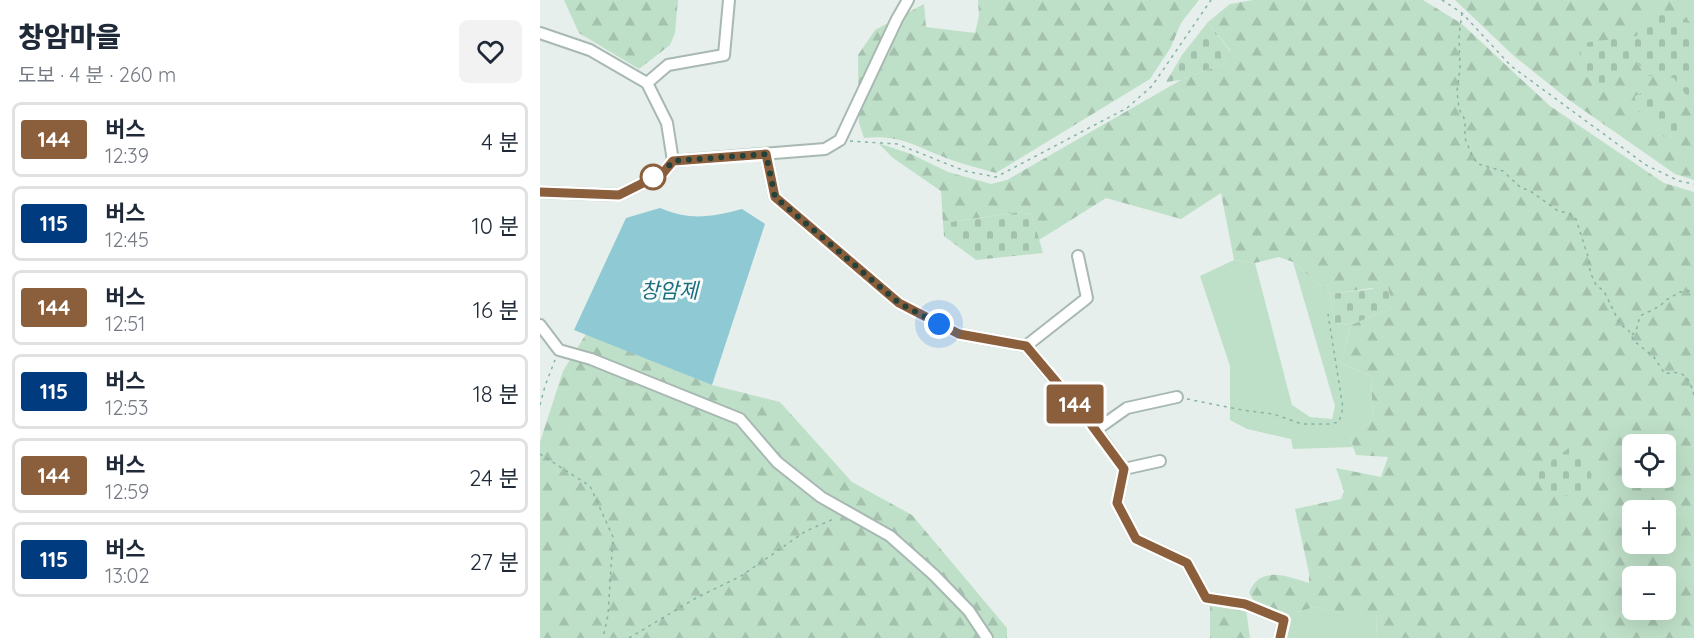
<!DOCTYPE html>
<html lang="ko">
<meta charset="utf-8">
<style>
:root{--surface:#fff;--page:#f2f2f3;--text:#1f2937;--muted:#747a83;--line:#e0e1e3}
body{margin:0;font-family:Quicksand,"Noto Sans KR",sans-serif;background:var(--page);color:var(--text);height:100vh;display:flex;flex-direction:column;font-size:22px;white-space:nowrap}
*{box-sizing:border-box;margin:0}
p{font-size:20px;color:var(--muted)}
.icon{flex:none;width:33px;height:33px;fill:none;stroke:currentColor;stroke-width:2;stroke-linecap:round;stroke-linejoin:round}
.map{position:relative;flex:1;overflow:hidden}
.details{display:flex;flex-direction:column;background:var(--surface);width:540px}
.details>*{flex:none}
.badge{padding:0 12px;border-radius:4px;font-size:21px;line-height:39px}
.buttons{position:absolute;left:1082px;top:434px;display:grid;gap:12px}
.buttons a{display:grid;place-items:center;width:54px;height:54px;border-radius:9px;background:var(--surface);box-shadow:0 6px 24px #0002;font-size:30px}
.you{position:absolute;width:30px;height:30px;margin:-15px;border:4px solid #fff;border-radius:50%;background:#1a73e8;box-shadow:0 0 0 9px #1a73e833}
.map>.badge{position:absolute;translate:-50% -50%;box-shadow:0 0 0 3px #fff}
.round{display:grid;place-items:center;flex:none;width:63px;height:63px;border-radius:9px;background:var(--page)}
.summary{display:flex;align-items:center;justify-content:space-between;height:102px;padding:0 18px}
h1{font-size:28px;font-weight:800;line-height:45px}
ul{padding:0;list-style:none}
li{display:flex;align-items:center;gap:18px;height:75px;margin:0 12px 9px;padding:0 6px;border:3px solid var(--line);border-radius:9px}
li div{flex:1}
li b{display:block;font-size:22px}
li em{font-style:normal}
li .badge{min-width:66px;font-weight:700;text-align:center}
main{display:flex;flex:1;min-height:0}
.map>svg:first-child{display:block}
.grass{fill:#bfe0c8}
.forest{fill:url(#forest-firs);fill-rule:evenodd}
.cemetery{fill:url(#cemetery-stones)}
.water{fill:#8ec9d4}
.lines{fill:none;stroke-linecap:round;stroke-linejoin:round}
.street-casing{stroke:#a8b8b2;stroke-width:14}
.path{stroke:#86b3a5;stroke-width:1.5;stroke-dasharray:3 4.5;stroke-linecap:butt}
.street{stroke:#fff;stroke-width:10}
.line-casing{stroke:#fff;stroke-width:14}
.line{stroke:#8b5e3c;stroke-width:9}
.walk{stroke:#24423a;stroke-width:6;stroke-dasharray:0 10.8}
.stop-dot{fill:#fff;stroke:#8b5e3c;stroke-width:3}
.labels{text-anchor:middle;stroke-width:6;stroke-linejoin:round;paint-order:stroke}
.water-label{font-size:21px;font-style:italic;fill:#1c6f80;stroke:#f7fbf9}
</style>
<main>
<section class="details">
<div class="summary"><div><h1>창암마을</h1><p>도보 · 4 분 · 260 m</p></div><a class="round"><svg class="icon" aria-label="heart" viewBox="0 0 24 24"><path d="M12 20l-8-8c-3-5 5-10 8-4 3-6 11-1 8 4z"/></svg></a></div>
<ul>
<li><span class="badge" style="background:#8b5e3c;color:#fff">144</span><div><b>버스</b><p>12:39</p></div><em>4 분</em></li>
<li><span class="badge" style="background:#003b80;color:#fff">115</span><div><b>버스</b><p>12:45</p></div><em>10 분</em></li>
<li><span class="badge" style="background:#8b5e3c;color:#fff">144</span><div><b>버스</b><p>12:51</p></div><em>16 분</em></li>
<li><span class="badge" style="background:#003b80;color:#fff">115</span><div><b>버스</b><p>12:53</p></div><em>18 분</em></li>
<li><span class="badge" style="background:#8b5e3c;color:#fff">144</span><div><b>버스</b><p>12:59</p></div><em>24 분</em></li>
<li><span class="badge" style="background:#003b80;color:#fff">115</span><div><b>버스</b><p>13:02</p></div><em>27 분</em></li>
</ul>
</section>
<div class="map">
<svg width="1154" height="638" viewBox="0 0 1154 638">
<defs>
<pattern id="forest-firs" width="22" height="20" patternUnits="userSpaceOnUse" patternTransform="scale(1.5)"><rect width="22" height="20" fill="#bfe0c8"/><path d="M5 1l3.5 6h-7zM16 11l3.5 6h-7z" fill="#a4c1ad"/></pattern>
<pattern id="cemetery-stones" width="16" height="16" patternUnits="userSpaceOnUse" patternTransform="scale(1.5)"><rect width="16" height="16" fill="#bfe0c8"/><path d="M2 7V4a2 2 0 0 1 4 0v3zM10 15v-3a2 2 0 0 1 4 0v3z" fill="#a4c1ad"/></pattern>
</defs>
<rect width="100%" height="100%" fill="#e6efeb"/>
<g class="grass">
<polygon points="694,260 715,263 752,405 770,417 792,419 795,406 753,262 790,294 795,323 811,325 800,363 831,376 833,419 810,438 813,447 753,449 751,439 707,429 690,420 690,366 660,276"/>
<polygon points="774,607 804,613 836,614 837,638 744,638 748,615"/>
</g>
<g class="forest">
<polygon points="24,0 138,0 135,33 130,45 99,69 39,33"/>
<path d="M438 0H659L641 23 631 47 610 79 456 173C439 168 422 164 406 158 376 146 358 134 324 138L319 123 318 55 335 30 384 4 386 27 435 33 439 16Z"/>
<path d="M713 0H883L922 24 1010 106 1124 183 1154 192V638H837L836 614H807L774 607 748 615 715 602 709 593C720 564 748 577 769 583V573L755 509 801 499 804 491 796 468 841 477 848 457 816 455 810 438 833 419 831 376 800 363 811 325 853 307 832 288 790 294 753 262 739 257 715 263 694 260 681 193 641 219 566 198 499 240 492 215 479 212 403 223 401 191 353 158 338 143 371 154 408 172 451 184 467 180 641 80 685 63 690 50 668 22 690 4ZM1092 444H1125V477H1092ZM1092 510H1125V543H1092ZM1092 576H1125V609H1092Z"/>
<polygon points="915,0 1154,0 1154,180 1135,174 1029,100 974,56"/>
<polygon points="46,334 172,385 240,402 312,482 372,515 467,628 467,638 0,638 0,442 23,371"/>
<polygon points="670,602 706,609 710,638 670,638"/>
</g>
<g class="cemetery">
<polygon points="1103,15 1137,15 1154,26 1154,100 1151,102 1134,78 1109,76 1096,61 1083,62 1077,74 1062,86 1047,72 1036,44 1097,36"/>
<polygon points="668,22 690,51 685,63 641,80 626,82 642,55"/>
<polygon points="1114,86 1123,101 1124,110 1136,120 1139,130 1124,137 1110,118 1096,110 1095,96"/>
<polygon points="479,212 492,215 503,253 436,260 404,236 403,223"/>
<polygon points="848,287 853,307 811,325 795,323 790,294"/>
<path d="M1029 448 1042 451C1049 468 1057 479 1046 496L1013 495 992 475Z"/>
</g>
<path class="water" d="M120 208C150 221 172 217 202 209L225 224 172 385 34 330 86 218Z"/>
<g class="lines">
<defs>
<g id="street">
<polyline points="0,33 50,50 107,83 127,123 133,161"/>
<polyline points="107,83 128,65 184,55 189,0"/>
<polyline points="226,154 235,197 359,303 419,334 486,346 556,430 584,469 577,503 596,539 647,563 666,598 705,604 744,620 740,638"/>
<polyline points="0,192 79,195 123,173 133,161 285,149 300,140 357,19 368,0"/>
<polyline points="0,325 19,350 51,359 200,419 237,462 281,497 350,536 394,575 429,611 447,638"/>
<polyline points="486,346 547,298 538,256"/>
<polyline points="556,430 587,408 637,397"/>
<polyline points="584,469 620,461"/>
</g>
</defs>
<use href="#street" class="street-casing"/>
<g class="path">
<polyline points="902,0 922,13 971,66 1106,165 1139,181 1154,184"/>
<path d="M922 13 919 36 920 69 917 91 919 109 925 120V138L932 156 938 164 963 171 981 188 989 190 1018 211 1028 213 1036 219 1049 260 1050 272 1056 285 1064 291 1080 324 1089 331 1094 341 1114 357 1125 374C1145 369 1149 378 1154 395"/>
<polyline points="310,141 357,144 425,171 456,177 587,108 612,86 671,0"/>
<polyline points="1092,335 1096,331 1100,316 1120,306 1126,300 1140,292 1154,290"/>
<polyline points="647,399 702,410 733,414 762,424 789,424 799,422 803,408 788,314"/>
<polyline points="0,405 5,386 15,360"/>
<polyline points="0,454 50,486 73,537 68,615 63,638"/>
<polyline points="89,638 156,598 201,576 266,531 296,518"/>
</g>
<use href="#street" class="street"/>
</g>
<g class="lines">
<defs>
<polyline id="line" points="0,192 79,195 123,173 133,161 226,154 235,197 359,303 419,334 486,346 545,416 584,469 577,503 596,539 647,563 666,598 705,604 744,620 740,638"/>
</defs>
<use href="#line" class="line-casing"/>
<use href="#line" class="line"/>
<polyline class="walk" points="113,177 108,180 123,173 133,161 226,154 235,197 359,303 399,324"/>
</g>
<circle class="stop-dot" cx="113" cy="177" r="12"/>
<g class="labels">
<g class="water-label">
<text x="129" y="298">창암제</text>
</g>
</g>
</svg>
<div class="buttons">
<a><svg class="icon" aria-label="locate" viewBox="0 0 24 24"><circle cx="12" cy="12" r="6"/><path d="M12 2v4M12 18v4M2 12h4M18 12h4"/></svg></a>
<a>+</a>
<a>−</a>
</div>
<div class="you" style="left:399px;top:324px"></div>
<b class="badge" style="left:535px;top:404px;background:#8b5e3c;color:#fff">144</b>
</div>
</main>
